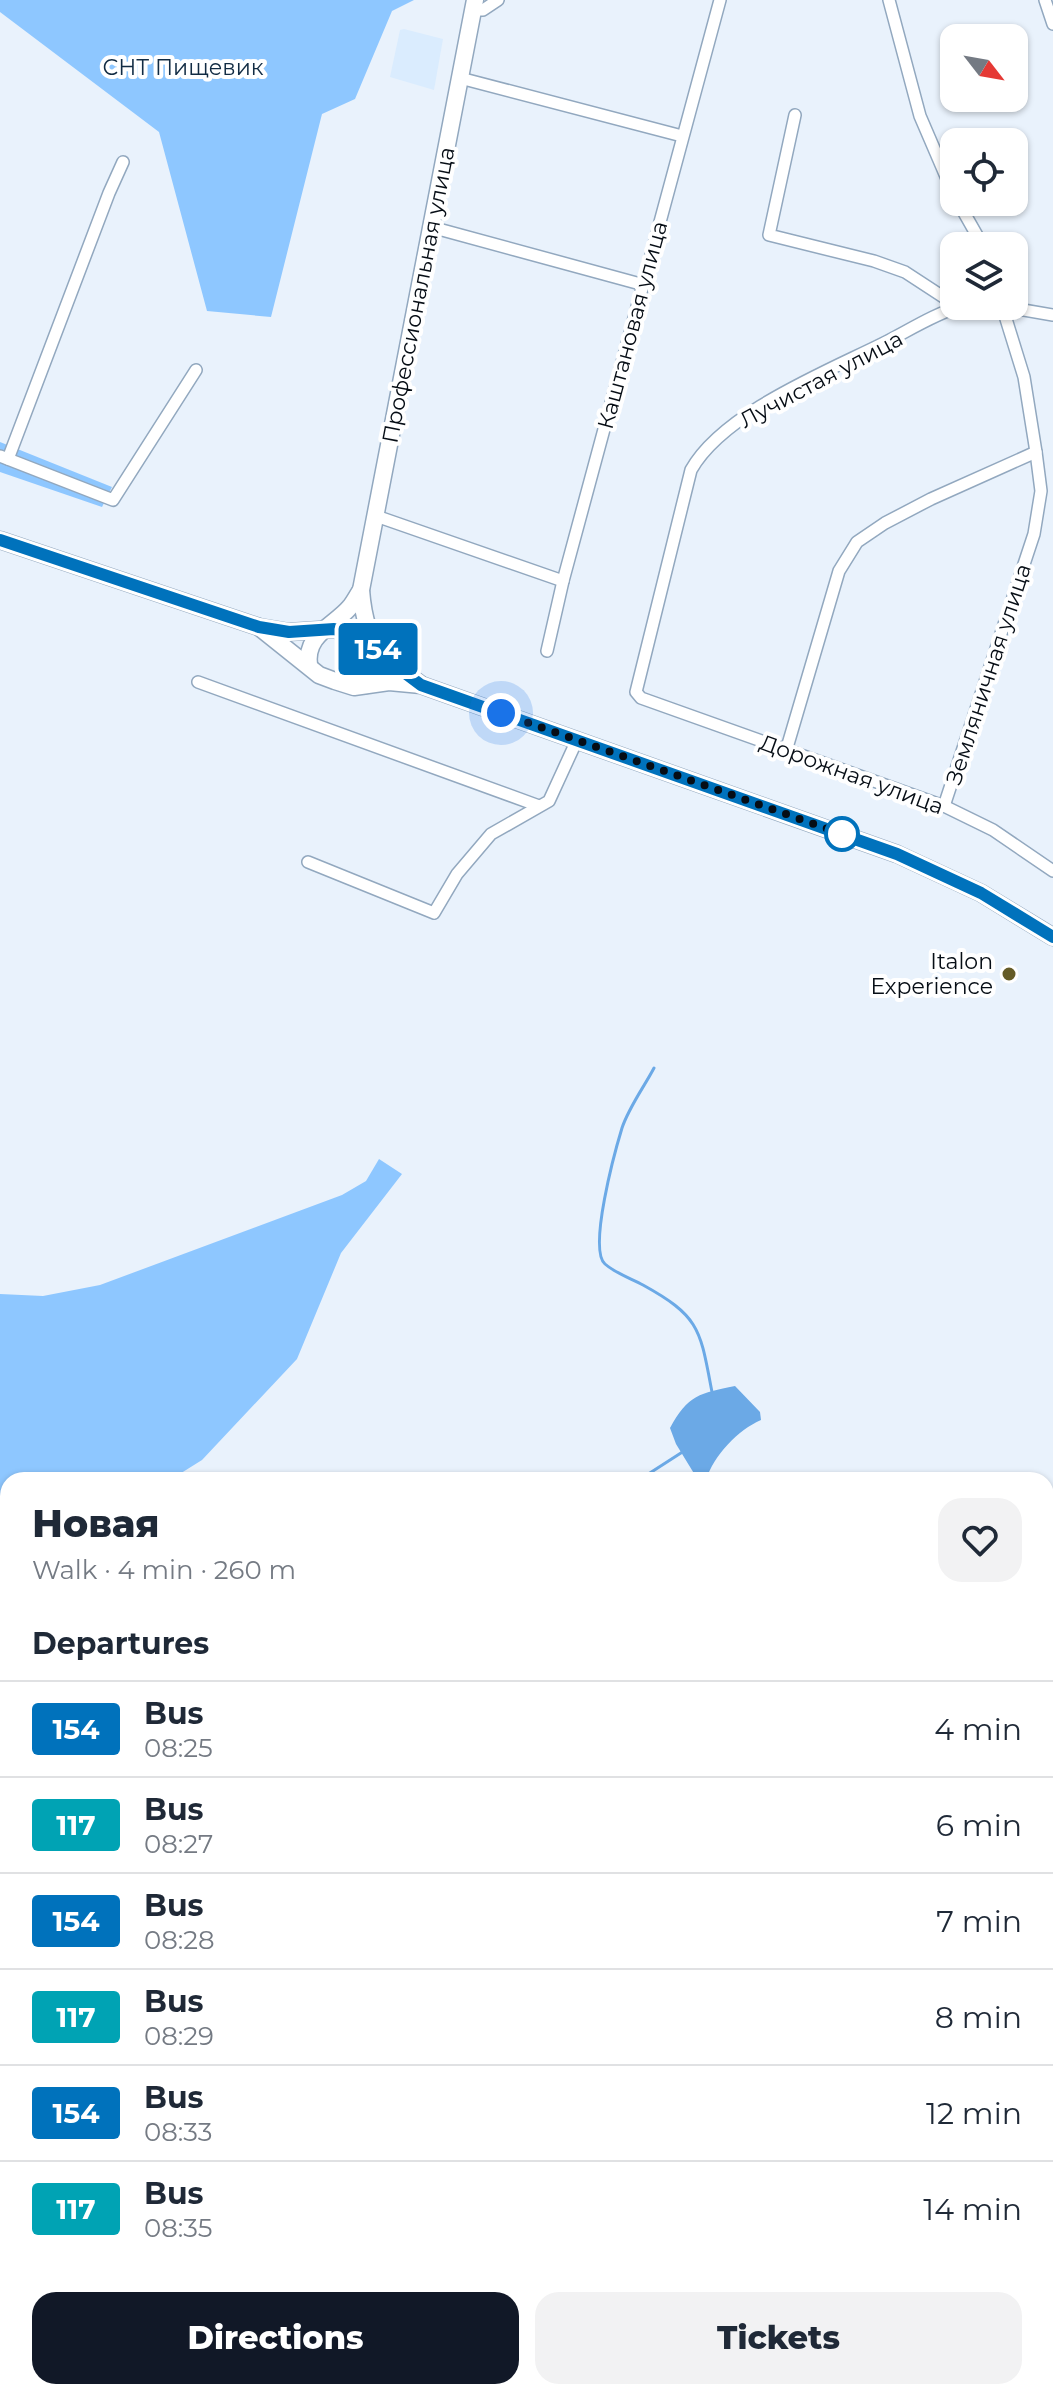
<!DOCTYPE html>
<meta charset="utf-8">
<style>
:root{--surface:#fff;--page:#f2f2f3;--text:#1f2937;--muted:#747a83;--line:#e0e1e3;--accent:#111827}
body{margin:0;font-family:Montserrat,sans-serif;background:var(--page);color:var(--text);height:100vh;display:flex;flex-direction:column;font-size:30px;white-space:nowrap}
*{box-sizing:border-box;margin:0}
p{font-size:26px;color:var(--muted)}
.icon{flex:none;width:44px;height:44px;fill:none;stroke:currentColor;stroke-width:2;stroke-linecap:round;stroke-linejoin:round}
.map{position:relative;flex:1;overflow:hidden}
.panel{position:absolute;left:0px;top:1472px;width:1054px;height:928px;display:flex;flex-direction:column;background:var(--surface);border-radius:24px 24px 0 0;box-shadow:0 2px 6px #0004}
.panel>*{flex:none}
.badge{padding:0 16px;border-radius:6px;font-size:28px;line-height:52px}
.needle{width:52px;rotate:121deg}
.fabs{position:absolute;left:940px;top:24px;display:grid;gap:16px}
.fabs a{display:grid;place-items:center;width:88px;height:88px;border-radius:16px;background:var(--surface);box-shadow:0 2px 6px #0004;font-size:40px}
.you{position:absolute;width:40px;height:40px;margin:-20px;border:6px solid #fff;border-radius:50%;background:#1a73e8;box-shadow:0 0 0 12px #1a73e833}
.map>.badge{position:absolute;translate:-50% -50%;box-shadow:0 0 0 4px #fff}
h2{padding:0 32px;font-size:30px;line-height:72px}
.round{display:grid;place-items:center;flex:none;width:84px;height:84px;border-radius:24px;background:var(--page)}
.overview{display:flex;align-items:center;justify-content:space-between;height:136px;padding:0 32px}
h1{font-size:38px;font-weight:800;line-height:60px}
.primary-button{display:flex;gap:16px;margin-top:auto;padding:16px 32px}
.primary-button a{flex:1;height:92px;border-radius:24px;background:var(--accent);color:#fff;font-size:32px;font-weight:800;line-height:92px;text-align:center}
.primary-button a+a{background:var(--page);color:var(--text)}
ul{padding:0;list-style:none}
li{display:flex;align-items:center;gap:24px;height:96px;padding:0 32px;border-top:2px solid var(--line)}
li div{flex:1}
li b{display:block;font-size:30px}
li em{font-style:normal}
li .badge{min-width:88px;font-weight:700;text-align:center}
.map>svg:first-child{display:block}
.built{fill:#daecfe}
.green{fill:#8ec7ff}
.water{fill:#6ba9e6}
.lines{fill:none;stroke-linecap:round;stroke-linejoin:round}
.stream{stroke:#6ba9e6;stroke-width:3}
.street-casing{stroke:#92a8bf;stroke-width:14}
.secondary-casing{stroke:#92a8bf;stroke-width:19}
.street{stroke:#fff;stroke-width:11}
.secondary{stroke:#fff;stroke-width:16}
.line-casing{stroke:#fff;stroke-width:18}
.line{stroke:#0072bc;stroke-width:12}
.walk{stroke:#060d15;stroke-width:8;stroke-dasharray:0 14.4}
.stop-dot{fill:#fff;stroke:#0072bc;stroke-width:4}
.poi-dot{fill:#645b27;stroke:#fff;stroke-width:3}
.labels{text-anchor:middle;stroke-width:8;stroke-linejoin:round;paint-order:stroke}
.park-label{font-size:22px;fill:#112b43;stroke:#fff}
.street-label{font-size:22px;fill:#060d15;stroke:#fff}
.poi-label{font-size:22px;fill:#060d15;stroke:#fff;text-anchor:end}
</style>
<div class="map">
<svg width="1053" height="2400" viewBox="0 0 1053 2400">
<rect width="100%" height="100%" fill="#e9f2fc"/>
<polygon class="built" points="404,29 443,39 434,90 390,77 400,30"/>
<g class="green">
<polygon points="0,0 414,0 392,11 355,99 322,114 271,317 207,311 159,132 0,12"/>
<polygon points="0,442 112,487 102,507 0,472"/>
<polygon points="379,1159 402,1174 341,1253 297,1359 202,1460 170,1480 8,1480 8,2318 0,2319 0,1294 43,1296 100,1285 342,1195 366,1181"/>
<polygon points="1046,1885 1053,1890 1053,2156 1046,2155"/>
<polygon points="633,2392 918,2392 921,2400 632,2400"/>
</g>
<path class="water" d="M735 1386 760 1412 761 1420C738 1430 714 1455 706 1480H698L676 1444 670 1428C688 1395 700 1393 735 1386Z"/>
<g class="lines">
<g class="stream">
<path d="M654 1068C644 1087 629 1107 622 1128 615 1151 588 1249 605 1264 615 1273 632 1279 643 1285 701 1317 700 1330 712 1392"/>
<polyline points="639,1480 684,1451"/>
</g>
<defs>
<g id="street">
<polyline points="889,0 920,116 954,195"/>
<polyline points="1045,0 1053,24"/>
<polyline points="474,10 483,10 498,0"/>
<polyline points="460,78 682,136"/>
<polyline points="795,115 769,235 874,261 905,272 954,304"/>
<polyline points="958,202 983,246"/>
<polyline points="431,227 644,285"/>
<path d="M961 306C934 314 908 331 884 343 826 372 723 413 691 470L636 692 641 698 944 806 993 830 1053 871"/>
<polyline points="1000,306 1053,315"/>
<polyline points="0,456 113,500 196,370"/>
<polyline points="8,459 109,193 123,162"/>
<polyline points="376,516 563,581"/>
<polyline points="547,651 563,581 720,0"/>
<polyline points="198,682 539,806"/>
<polyline points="786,751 839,571 857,542 885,523 931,499 1036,452"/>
<polyline points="944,806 1034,534 1041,491 1036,452 1024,377 1002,306"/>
<polyline points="308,862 434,913 457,874 491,834 549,801 577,740"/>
<polyline points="1046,2281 1053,2269"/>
<polyline points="1046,2314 1053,2317"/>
<polyline points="435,2400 437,2392"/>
<polyline points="606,2400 609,2392"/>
<polyline points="985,2400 989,2392"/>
</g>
<g id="secondary">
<polyline points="0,540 259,627 289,632 334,629 355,635 375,646 385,658 420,684"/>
<polyline points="259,627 319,675 335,681 354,687 389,682 421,685 897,854 981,893 1053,937"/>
<path d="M309 665C305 634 333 627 350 607 354 602 357 596 361 590"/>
<path d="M366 685C389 667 375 650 368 628 364 616 362 603 361 590L475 0"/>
</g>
</defs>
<use href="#street" class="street-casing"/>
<use href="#secondary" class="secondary-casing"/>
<use href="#street" class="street"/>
<use href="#secondary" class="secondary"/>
</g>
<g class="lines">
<defs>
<polyline id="line" points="0,540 259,627 289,632 334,629 355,635 375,646 385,658 421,685 897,854 981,893 1053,937"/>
</defs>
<use href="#line" class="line-casing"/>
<use href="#line" class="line"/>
<polyline class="walk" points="501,713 845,835 842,834"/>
</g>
<circle class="stop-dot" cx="842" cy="834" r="16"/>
<circle class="poi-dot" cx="1009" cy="974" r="8"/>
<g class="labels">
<g class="park-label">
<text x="183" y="75">СНТ Пищевик</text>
</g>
<g class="street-label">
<text transform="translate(418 295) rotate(-79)" y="8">Профессиональная улица</text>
<text transform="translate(632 325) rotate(-75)" y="8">Каштановая улица</text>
<text transform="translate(821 379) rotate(-28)" y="8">Лучистая улица</text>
<text transform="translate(988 674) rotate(-72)" y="8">Земляничная улица</text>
<text transform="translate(852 774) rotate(20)" y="8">Дорожная улица</text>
</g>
<g class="poi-label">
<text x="993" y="969">Italon<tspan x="993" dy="25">Experience</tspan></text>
</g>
</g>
</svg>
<div class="fabs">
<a><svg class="needle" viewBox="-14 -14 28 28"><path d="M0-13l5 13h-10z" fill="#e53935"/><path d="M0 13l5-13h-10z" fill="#747a83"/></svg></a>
<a><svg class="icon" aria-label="locate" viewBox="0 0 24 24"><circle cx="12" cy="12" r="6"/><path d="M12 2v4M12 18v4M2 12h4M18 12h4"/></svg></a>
<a><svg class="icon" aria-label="layers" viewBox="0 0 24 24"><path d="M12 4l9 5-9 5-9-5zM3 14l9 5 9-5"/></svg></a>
</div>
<div class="you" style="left:501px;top:713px"></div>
<b class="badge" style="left:378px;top:649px;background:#0072bc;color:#fff">154</b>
<section class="panel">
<div class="overview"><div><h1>Новая</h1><p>Walk · 4 min · 260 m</p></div><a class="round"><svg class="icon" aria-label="heart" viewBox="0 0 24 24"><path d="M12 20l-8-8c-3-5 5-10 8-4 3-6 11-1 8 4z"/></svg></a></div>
<h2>Departures</h2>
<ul>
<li><span class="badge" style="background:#0072bc;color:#fff">154</span><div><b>Bus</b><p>08:25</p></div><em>4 min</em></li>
<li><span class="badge" style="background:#00a3b4;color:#fff">117</span><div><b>Bus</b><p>08:27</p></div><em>6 min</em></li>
<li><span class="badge" style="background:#0072bc;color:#fff">154</span><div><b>Bus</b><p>08:28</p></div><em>7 min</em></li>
<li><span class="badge" style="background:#00a3b4;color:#fff">117</span><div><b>Bus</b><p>08:29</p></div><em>8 min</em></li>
<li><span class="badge" style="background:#0072bc;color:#fff">154</span><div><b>Bus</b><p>08:33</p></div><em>12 min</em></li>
<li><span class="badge" style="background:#00a3b4;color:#fff">117</span><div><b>Bus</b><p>08:35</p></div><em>14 min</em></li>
</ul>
<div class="primary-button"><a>Directions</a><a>Tickets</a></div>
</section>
</div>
